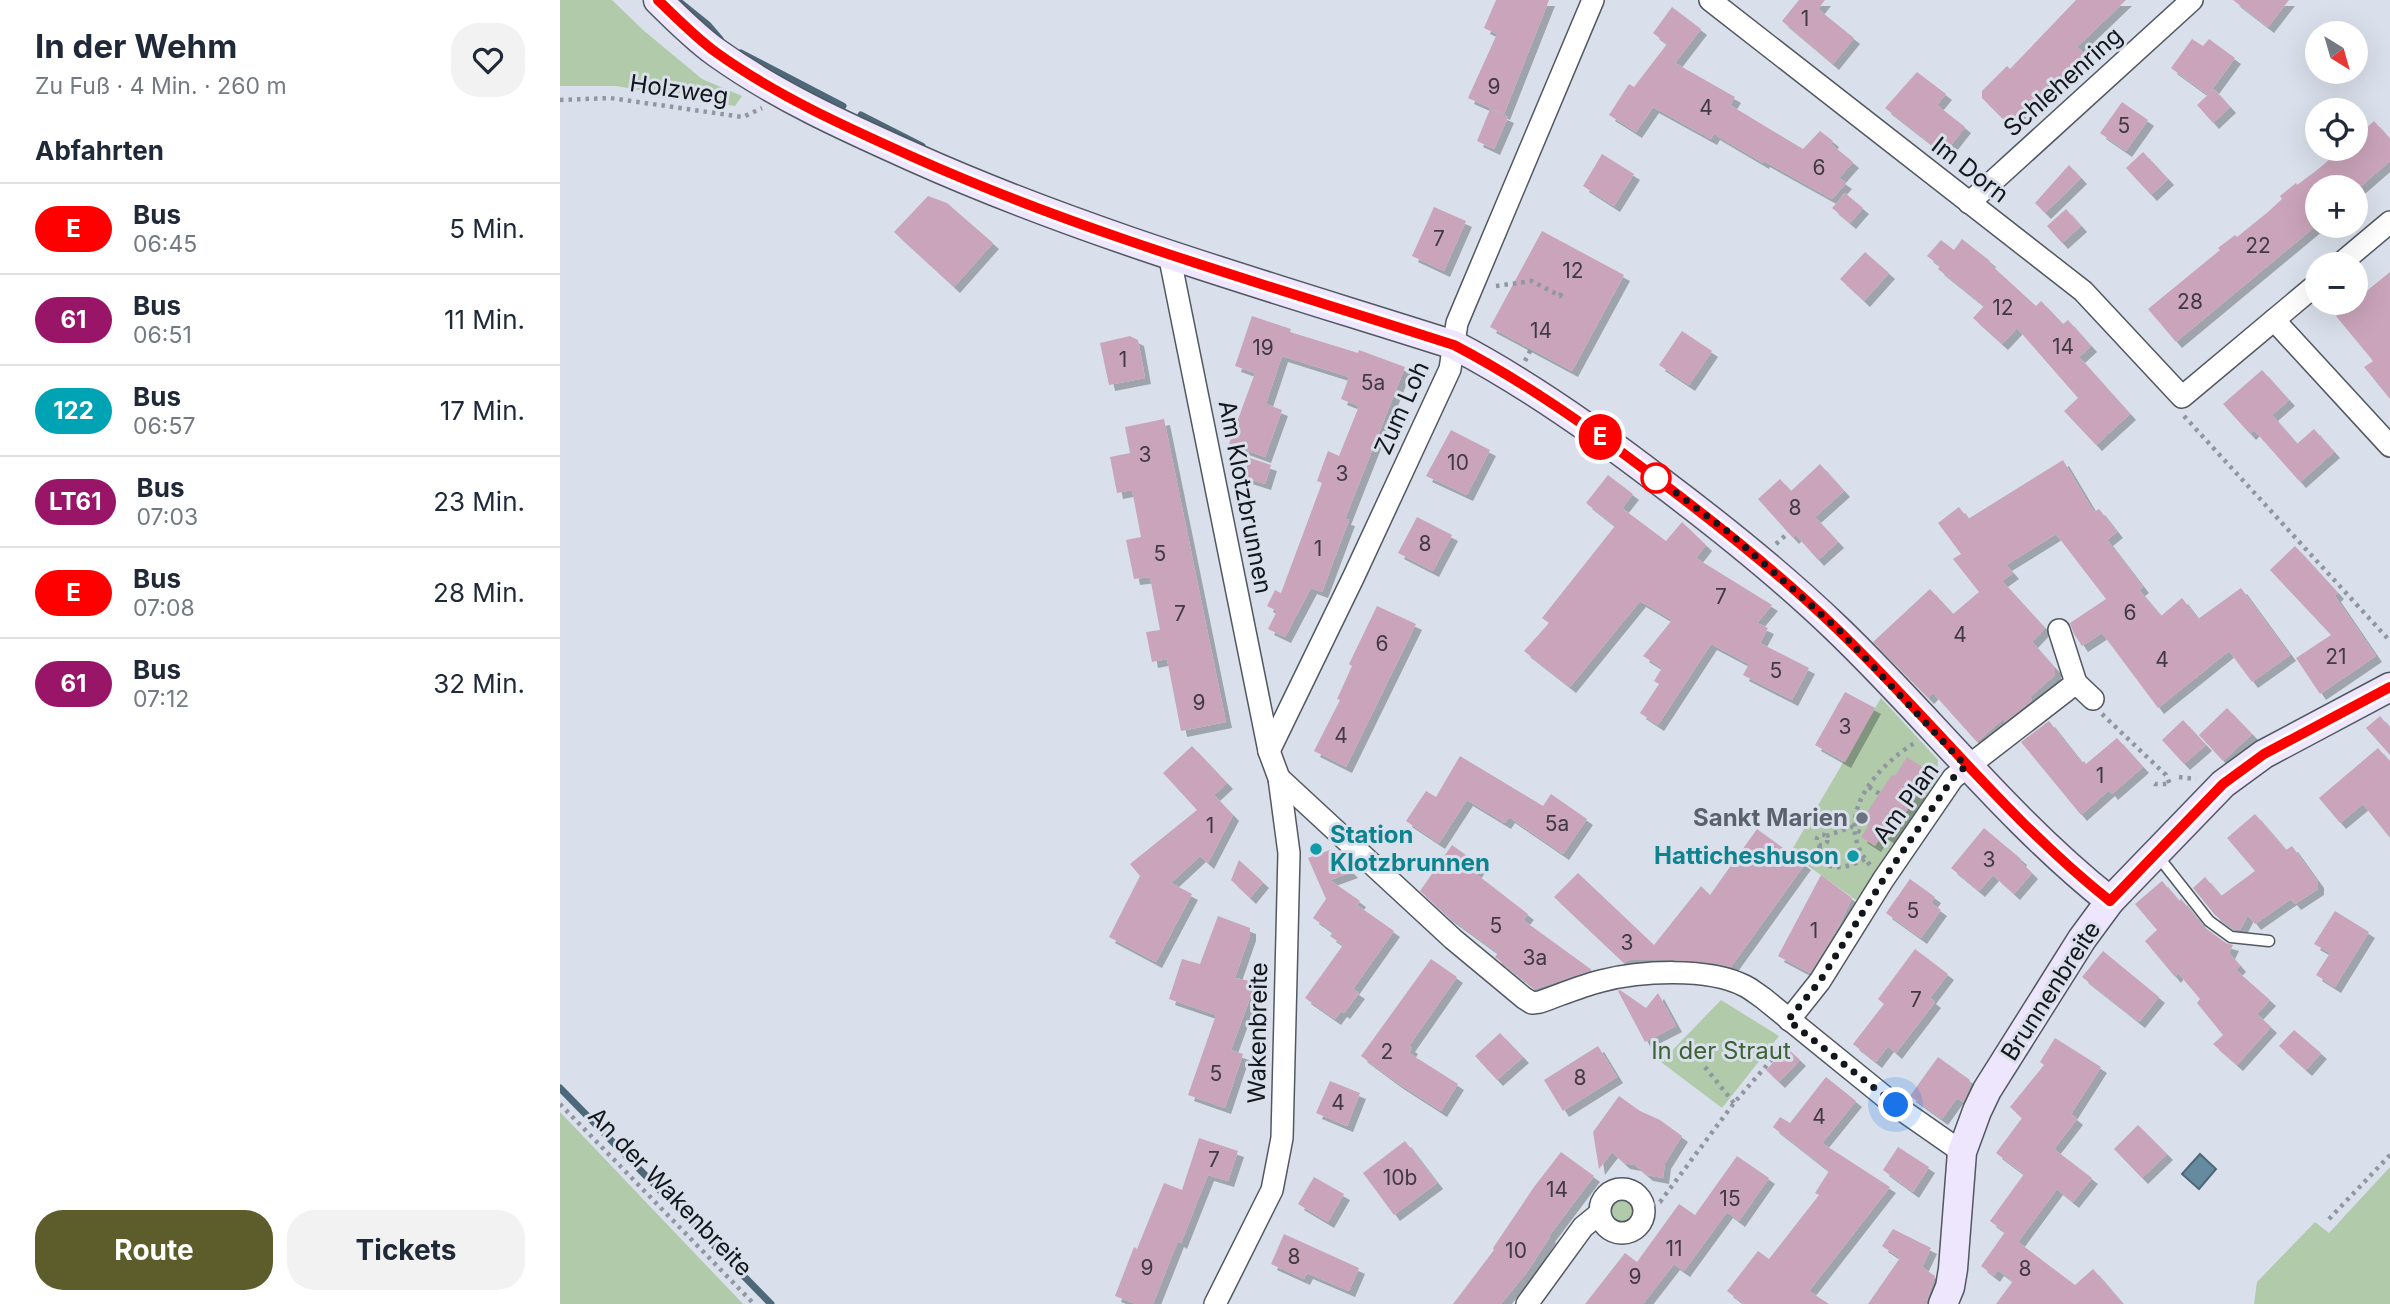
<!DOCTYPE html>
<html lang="de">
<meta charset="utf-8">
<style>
:root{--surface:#fff;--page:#f2f2f3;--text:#1f2937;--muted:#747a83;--line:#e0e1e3;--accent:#5c5d2a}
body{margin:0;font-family:Inter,sans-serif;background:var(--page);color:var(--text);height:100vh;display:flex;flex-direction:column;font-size:26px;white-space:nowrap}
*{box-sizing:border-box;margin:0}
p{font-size:23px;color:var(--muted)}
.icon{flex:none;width:38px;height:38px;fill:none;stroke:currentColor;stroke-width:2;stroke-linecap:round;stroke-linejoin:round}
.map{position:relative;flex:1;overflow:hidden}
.side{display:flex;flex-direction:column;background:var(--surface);width:560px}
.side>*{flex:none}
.badge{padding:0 14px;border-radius:23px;font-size:24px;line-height:46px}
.needle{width:46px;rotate:143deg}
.controls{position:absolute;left:1745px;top:21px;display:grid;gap:14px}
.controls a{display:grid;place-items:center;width:63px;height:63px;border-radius:50%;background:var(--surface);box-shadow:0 7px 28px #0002;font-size:35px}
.you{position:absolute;width:35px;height:35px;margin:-18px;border:5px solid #fff;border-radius:50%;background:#1a73e8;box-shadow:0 0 0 10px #1a73e833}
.map>.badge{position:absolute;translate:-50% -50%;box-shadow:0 0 0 4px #fff}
h2{padding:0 35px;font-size:26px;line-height:63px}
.round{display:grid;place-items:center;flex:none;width:74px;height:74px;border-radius:28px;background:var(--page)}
.headline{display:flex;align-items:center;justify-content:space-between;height:119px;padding:0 35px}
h1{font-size:33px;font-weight:700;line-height:52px}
.action{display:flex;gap:14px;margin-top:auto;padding:14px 35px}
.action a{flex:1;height:80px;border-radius:28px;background:var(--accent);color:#fff;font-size:28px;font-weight:700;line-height:80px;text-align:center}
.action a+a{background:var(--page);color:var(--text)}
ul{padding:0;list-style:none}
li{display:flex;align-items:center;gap:21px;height:91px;padding:0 35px;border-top:2px solid var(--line)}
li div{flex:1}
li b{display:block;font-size:26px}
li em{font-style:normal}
li .badge{min-width:77px;font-weight:700;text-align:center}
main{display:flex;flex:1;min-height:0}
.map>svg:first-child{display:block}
.green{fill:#b0caaa}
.water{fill:#668ba1;stroke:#4d6878;stroke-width:2}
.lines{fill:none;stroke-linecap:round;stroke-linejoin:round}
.stream{stroke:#4d6878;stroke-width:7}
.building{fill:#caa4ba;filter:url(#shadow)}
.lane-casing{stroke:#525861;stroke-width:13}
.street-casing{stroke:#525861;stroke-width:24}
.secondary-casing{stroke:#525861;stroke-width:31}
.path{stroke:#9197a0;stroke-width:4.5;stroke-dasharray:3.5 5;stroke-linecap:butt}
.lane{stroke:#fff;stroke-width:10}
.street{stroke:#fff;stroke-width:21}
.secondary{stroke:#ede6fc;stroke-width:28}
.line-casing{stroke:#fff;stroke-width:16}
.line{stroke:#f00;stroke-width:10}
.walk{stroke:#13161a;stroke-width:7;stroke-dasharray:0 12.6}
.stop-dot{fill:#fff;stroke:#f00;stroke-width:3.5}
.worship-dot{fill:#6b7280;stroke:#d9e0eb;stroke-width:2.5}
.culture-dot{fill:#0f9aa8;stroke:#d9e0eb;stroke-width:2.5}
.labels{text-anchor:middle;stroke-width:6;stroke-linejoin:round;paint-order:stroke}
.number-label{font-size:21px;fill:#413a42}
.street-label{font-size:24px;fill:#13161a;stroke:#d9e0eb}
.worship-label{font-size:24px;font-weight:bold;fill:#5b616d;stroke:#d9e0eb;text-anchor:end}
.culture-label{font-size:24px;font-weight:bold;fill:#0d838f;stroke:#d9e0eb;text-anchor:start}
.park-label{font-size:24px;fill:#3d6234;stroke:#d9e0eb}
</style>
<main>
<section class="side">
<div class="headline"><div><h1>In der Wehm</h1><p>Zu Fuß · 4 Min. · 260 m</p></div><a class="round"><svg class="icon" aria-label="heart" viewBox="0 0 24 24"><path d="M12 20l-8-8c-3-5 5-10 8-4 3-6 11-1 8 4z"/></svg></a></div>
<h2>Abfahrten</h2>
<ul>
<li><span class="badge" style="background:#f00;color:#fff">E</span><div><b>Bus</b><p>06:45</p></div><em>5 Min.</em></li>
<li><span class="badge" style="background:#981568;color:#fff">61</span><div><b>Bus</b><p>06:51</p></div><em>11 Min.</em></li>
<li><span class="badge" style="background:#00a3b4;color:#fff">122</span><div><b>Bus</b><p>06:57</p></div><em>17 Min.</em></li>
<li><span class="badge" style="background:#981568;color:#fff">LT61</span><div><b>Bus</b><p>07:03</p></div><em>23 Min.</em></li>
<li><span class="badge" style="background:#f00;color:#fff">E</span><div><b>Bus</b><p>07:08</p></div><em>28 Min.</em></li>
<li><span class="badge" style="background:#981568;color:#fff">61</span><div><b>Bus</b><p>07:12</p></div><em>32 Min.</em></li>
</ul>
<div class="action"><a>Route</a><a>Tickets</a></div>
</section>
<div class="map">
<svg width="1830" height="1304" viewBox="0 0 1830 1304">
<defs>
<filter id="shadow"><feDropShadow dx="6" dy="6" stdDeviation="0" flood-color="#0004"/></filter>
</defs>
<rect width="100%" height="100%" fill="#d9e0eb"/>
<g class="green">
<polygon points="0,0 52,0 83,30 142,79 182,96 175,106 56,86 0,86"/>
<polygon points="1321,698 1378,760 1377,783 1296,900 1230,853"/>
<polygon points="1161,1000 1219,1036 1162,1108 1101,1062"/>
<polygon points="0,1112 183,1304 0,1304"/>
<polygon points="1830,1167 1830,1304 1694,1304 1697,1282 1755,1222 1769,1233"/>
<circle cx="1063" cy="1212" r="12"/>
</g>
<polygon class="water" points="1640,1154 1656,1169 1639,1189 1622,1174"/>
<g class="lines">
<g class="stream">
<polyline points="117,0 148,25 160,39"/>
<polyline points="181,53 283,106"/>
<polyline points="301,115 362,146"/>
<polyline points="0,1088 211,1304"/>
</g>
</g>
<g class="building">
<polygon points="936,0 989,0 944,114 908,98 937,34 924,28"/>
<polygon points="1239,0 1265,0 1258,9 1294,38 1273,64 1222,21"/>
<polygon points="1516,0 1566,0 1517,47 1524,53 1499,78 1497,76 1448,124 1422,98 1422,91 1447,66 1450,69"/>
<polygon points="1673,0 1729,0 1708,27"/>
<polygon points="1112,7 1141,29 1115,63 1175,97 1170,105 1243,149 1260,131 1273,141 1271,144 1293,162 1279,178 1286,183 1272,199 1204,161 1203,163 1154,134 1151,139 1093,107 1076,132 1049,115 1069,84 1074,87 1107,44 1093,33"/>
<polygon points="1632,39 1643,46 1649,39 1675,58 1648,95 1611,68"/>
<polygon points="1357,72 1386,94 1377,105 1405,127 1384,154 1325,108"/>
<polygon points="1654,89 1670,107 1653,123 1637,105"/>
<polygon points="1562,102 1588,120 1566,151 1540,133"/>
<polygon points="930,109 948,117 934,149 917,141"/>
<polygon points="1814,121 1830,139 1830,161 1800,187 1757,187 1757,225 1616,342 1588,309 1660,250 1658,248 1675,235 1677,237 1708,212 1722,199 1720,196 1736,183 1737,185 1757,170 1782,149 1796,149 1796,137"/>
<polygon points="1583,152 1608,179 1591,195 1566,168"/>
<polygon points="1042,154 1074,174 1054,206 1023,186"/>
<polygon points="1509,165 1521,178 1485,213 1475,203"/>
<polygon points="1285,193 1303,208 1290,223 1272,208"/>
<polygon points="368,196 387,203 433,243 394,287 334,232"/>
<polygon points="874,207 906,221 884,271 852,256"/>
<polygon points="1506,209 1521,226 1502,243 1487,226"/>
<polygon points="982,231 1064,275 1012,371 930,327"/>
<polygon points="1402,239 1430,261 1429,263 1476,306 1481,301 1503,324 1508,320 1531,346 1519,357 1570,414 1536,445 1504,411 1518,398 1457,328 1442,344 1413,318 1424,306 1378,269 1380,266 1367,256 1381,240 1394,250"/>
<polygon points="1305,252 1329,273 1304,301 1280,279"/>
<polygon points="1830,272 1830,399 1804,367 1813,361 1776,316"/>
<polygon points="692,316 731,329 730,332 798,353 799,350 845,367 785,519 789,520 762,592 751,588 725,637 708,629 717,611 707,606 715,590 721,593 762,483 757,481 768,451 779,456 799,406 781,399 789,377 722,356 706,404 722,410 705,457 669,444 695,373 675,366"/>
<polygon points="1122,331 1152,351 1129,385 1099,365"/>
<polygon points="570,336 578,340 585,378 549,385 540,343"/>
<polygon points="1702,370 1729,400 1712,415 1737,444 1754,429 1774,452 1740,482 1694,430 1690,434 1663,404"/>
<polygon points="604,419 666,722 621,731 607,659 592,662 586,632 600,630 590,577 574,579 566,540 581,537 572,490 557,493 550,457 570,453 565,427"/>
<polygon points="891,430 930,450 907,495 866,476"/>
<polygon points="690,458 711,465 705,484 683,477"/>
<polygon points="1503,460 1534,512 1539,509 1557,532 1547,540 1583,587 1579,590 1601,616 1622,598 1638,619 1681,588 1730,655 1692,682 1669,651 1598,708 1542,633 1522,646 1514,634 1510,623 1546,599 1496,534 1446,565 1453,573 1442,581 1485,628 1472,642 1495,668 1495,675 1470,697 1472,700 1445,722 1443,719 1417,742 1373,693 1368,698 1313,642 1370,589 1393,614 1419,592 1393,559 1401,554 1378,523 1399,507 1408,519"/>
<polygon points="1260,464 1284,491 1255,517 1278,542 1258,560 1236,535 1233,538 1198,499 1220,479 1231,491"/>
<polygon points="1048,475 1073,494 1062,508 1106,541 1122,522 1146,545 1136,558 1212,605 1197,623 1208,628 1200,643 1249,668 1232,700 1183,675 1189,664 1151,644 1098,725 1080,713 1099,684 1094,681 1102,668 1083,656 1112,620 1080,601 1010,687 964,651 989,623 982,618 1055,526 1026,503"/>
<polygon points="857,517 892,535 873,571 838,553"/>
<polygon points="1735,546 1778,593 1775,596 1816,656 1760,694 1736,658 1771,635 1710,570"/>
<polygon points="817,606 856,624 786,767 754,751 780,700 777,699 792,666 789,664"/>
<polygon points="1285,692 1315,708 1285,762 1255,745"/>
<polygon points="1667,708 1692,734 1663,761 1639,735"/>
<polygon points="1820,716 1830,728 1830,755 1806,728"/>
<polygon points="1623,720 1646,745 1624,764 1602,740"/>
<polygon points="1489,721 1522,763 1524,761 1526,764 1557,738 1583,767 1552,794 1549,790 1521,815 1461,742"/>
<polygon points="632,746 667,783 654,795 673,815 648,863 640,856 611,883 632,894 596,962 549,937 580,876 570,864 637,810 603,773"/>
<polygon points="1818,748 1830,762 1830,838 1803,804 1780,823 1759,798"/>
<polygon points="900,756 983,806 991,794 1027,819 1003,854 949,817 945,823 907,800 879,843 846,821 866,791 876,797"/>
<polygon points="1347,757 1368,771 1356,790 1359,792 1329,838 1323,834 1315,846 1301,837 1309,825 1302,820 1332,775 1335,776"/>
<polygon points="1695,814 1726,850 1732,846 1758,882 1758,889 1735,904 1731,899 1695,924 1688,915 1680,930 1674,929 1655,915 1633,888 1645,877 1661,896 1695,871 1667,838"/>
<polygon points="1424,828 1461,859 1460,861 1472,873 1454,894 1433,875 1419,891 1391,868"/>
<polygon points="1197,829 1245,864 1171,967 1154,963 1114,960 1070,960 1064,963 994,897 1018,873 1094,945 1141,886 1150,895"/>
<polygon points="892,845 920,865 915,873 968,914 963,920 1032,970 975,989 935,957 938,953 886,915 860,891"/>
<polygon points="770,850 792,872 770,880 800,901 797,905 834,931 793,989 799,993 784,1013 781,1011 775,1019 745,998 783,945 770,936 773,932 753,918 766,899 748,858"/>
<polygon points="679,860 703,882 690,898 671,880"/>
<polygon points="1261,875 1292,898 1279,926 1250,973 1218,956"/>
<polygon points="1350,879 1375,897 1371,903 1381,910 1361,938 1326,913"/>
<polygon points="1602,881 1619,901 1621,899 1644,927 1666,943 1673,945 1669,953 1680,966 1676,970 1710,1000 1697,1014 1711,1027 1677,1065 1653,1044 1663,1035 1637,1003 1640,999 1618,973 1615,977 1585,941 1597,930 1575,904"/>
<polygon points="1775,911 1809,932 1775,987 1756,975 1770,953 1754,944"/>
<polygon points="658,916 690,928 690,935 675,978 696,982 671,1050 683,1054 665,1108 628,1095 656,1015 609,999 622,959 640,964"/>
<polygon points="1355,949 1388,974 1370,998 1375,1002 1336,1053 1328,1046 1316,1062 1293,1044 1324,1004 1318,999"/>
<polygon points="1543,951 1599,997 1579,1022 1522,977"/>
<polygon points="871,959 897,977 849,1046 852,1048 849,1053 898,1084 881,1111 836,1082 801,1056"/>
<polygon points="1060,990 1086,1008 1098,993 1116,1026 1085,1042 1058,991"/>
<polygon points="1734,1030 1761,1053 1746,1070 1719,1046"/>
<polygon points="940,1033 963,1057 937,1080 915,1056"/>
<polygon points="1495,1038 1541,1067 1511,1114 1517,1119 1494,1149 1532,1178 1513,1202 1497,1189 1458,1242 1515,1285 1533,1269 1563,1304 1436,1304 1453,1281 1438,1270 1434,1276 1421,1266 1445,1232 1430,1221 1464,1174 1436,1153 1462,1118 1450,1107 1484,1065 1480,1062"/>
<polygon points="1038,1046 1057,1077 1003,1111 984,1080"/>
<polygon points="1227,1048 1240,1060 1219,1082 1206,1070"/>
<polygon points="1378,1057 1410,1080 1408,1082 1411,1084 1403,1102 1397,1098 1382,1119 1350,1096"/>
<polygon points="1266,1077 1296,1101 1262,1143 1330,1187 1249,1291 1269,1304 1184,1304 1167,1291 1198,1251 1209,1259 1259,1195 1255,1193 1269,1171 1213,1127 1220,1117 1230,1123"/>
<polygon points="770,1081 800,1093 787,1126 756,1113"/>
<polygon points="1059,1096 1080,1111 1100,1120 1122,1136 1105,1163 1103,1178 1087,1175 1075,1165 1064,1163 1052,1152 1039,1169 1033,1132"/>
<polygon points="1578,1125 1607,1154 1582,1178 1554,1149"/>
<polygon points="639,1138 678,1151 668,1181 648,1175 621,1243 618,1241 593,1304 576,1304 555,1296 574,1247 577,1249 604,1183 622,1190"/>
<polygon points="845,1141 877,1183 834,1215 803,1173"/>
<polygon points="1338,1147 1369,1167 1353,1192 1323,1170"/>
<polygon points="1001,1152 1034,1176 989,1236 990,1237 967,1272 941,1304 893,1304 934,1250 933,1248 974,1187"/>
<polygon points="1177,1156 1209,1178 1179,1221 1167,1212 1124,1271 1114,1264 1083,1304 1025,1304 1065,1253 1077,1262 1119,1204 1135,1215"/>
<polygon points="754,1177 784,1194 768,1222 738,1204"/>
<polygon points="1333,1229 1371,1248 1362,1267 1375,1276 1366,1304 1308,1304 1340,1258 1322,1246"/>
<polygon points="724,1234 799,1268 789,1291 747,1273 744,1279 711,1264"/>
</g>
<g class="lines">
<defs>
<polyline id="lane" points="1597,855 1649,921 1671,937 1709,941"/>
<g id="street">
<polyline points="1150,0 1523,291 1622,397 1757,284"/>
<polyline points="1409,203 1632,0"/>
<polyline points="609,254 709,751 719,778 729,853 722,1138 712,1190 655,1304"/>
<polyline points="1780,264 1830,222"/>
<polyline points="1714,320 1830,446"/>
<polyline points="1499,630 1516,683"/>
<polyline points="709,751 794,576 890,369 897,323 1033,0"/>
<path d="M719 778 893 939 964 998 972 1003 980 1002C1000 995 1021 986 1041 981 1080 971 1148 967 1185 986 1191 989 1197 994 1203 998L1336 1106 1402 1152"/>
<polyline points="1229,1020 1260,981 1323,880 1393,778 1516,683 1533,699"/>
<circle cx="1062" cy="1211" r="22"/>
<polyline points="967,1304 1023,1227 1039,1214"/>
</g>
<g id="secondary">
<path d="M98 0C116 18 136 38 157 53 217 96 286 127 353 157 527 235 712 287 894 345 967 383 1036 432 1101 482 1162 528 1221 575 1276 628 1370 718 1448 820 1550 901"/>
<polyline points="1383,1304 1390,1287 1393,1269 1402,1152 1417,1111 1427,1090 1522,939 1550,901 1663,784 1704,754 1830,687"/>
</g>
</defs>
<use href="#lane" class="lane-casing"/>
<use href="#street" class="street-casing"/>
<use href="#secondary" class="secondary-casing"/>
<g class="path">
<polyline points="0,100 50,98 183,117 202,108"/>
<polyline points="936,286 972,281 1000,296 1003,290"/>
<polyline points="965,361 971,349"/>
<polyline points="1624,416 1830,641"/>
<polyline points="1216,544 1228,533"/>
<polyline points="1542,714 1606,775 1610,784 1595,784 1590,781"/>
<polyline points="1619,777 1636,779"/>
<polyline points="1309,787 1320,794"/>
<circle cx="1262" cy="840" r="5.5"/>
<polyline points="1266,836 1292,827 1303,834"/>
<path d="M1260 845 1258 855C1268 874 1289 867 1305 859"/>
<path d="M1310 865C1270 819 1315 767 1356 742"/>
<polyline points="1145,1067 1174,1103"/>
<polyline points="0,1104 194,1304"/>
<polyline points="1084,1208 1100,1202 1174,1103 1226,1043"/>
<polyline points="1769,1219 1830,1155"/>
</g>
<use href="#lane" class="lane"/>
<use href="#street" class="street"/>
<use href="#secondary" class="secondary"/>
</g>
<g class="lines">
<defs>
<path id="line" d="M98 0C117 18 136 38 157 53 217 96 286 127 353 157 527 235 712 286 894 345 967 383 1036 432 1101 482 1162 528 1221 575 1276 628 1370 718 1448 820 1550 901L1663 784 1704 754 1830 687"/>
</defs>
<use href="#line" class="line-casing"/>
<use href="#line" class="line"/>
<polyline class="walk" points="1096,478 1167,531 1278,629 1406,766 1393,778 1323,880 1260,981 1228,1020 1336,1105"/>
</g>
<circle class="stop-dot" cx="1096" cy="478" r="14"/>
<circle class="worship-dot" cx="1302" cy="818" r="7"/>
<g class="culture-dot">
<circle cx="756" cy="849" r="7"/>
<circle cx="1293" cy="856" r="7"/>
</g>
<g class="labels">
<g class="number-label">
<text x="1245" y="26">1</text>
<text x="934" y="94">9</text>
<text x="1146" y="115">4</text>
<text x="1564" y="133">5</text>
<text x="1259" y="175">6</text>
<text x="879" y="246">7</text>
<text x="1698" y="253">22</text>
<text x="1013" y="278">12</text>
<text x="1630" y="309">28</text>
<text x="1443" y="315">12</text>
<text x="981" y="338">14</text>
<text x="1503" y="354">14</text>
<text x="703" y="355">19</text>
<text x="563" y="367">1</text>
<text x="813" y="390">5a</text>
<text x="585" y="462">3</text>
<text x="898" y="470">10</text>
<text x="782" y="481">3</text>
<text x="1235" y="515">8</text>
<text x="865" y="551">8</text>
<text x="758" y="556">1</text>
<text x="600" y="561">5</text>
<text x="1161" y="604">7</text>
<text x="1570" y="620">6</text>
<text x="620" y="621">7</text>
<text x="1400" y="642">4</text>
<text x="822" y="651">6</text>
<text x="1776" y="664">21</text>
<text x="1602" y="667">4</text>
<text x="1216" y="678">5</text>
<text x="639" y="710">9</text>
<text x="1285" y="734">3</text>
<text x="781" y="743">4</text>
<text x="1540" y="783">1</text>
<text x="997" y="831">5a</text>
<text x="650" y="833">1</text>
<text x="1429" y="867">3</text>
<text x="1353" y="918">5</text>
<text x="936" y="933">5</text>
<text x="1254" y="938">1</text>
<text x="1067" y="950">3</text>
<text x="975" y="965">3a</text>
<text x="1356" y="1007">7</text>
<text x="827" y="1059">2</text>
<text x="656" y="1081">5</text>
<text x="1020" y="1085">8</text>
<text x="778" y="1110">4</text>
<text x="1259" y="1124">4</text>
<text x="654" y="1167">7</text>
<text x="840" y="1185">10b</text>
<text x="997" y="1197">14</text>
<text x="1170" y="1206">15</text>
<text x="1114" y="1256">11</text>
<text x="956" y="1258">10</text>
<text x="734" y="1264">8</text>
<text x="587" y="1275">9</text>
<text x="1465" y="1276">8</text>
<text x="1075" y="1284">9</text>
</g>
<g class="street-label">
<text transform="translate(1503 82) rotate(-42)" y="8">Schlehenring</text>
<text transform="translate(119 90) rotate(8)" y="8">Holzweg</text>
<text transform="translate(1410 170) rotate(38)" y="8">Im Dorn</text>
<text transform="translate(842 408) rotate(-66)" y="8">Zum Loh</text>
<text transform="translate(685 497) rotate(79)" y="8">Am Klotzbrunnen</text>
<text transform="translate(1346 803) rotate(-54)" y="8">Am Plan</text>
<text transform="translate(1491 991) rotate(-57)" y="8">Brunnenbreite</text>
<text transform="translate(698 1033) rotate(-89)" y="8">Wakenbreite</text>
<text transform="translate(110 1192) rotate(46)" y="8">An der Wakenbreite</text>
</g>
<g class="worship-label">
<text x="1288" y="826">Sankt Marien</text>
</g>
<g class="culture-label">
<text x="770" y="843">Station<tspan x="770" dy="28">Klotzbrunnen</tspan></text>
<text x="1279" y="864" text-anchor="end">Hatticheshuson</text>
</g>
<g class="park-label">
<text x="1161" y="1059">In der Straut</text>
</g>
</g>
</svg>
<div class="controls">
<a><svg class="needle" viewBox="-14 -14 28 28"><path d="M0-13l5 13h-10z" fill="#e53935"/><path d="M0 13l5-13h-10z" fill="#747a83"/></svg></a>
<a><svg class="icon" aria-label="locate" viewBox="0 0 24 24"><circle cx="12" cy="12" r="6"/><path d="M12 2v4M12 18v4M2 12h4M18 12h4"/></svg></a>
<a>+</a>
<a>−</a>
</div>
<div class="you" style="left:1336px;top:1105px"></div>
<b class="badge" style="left:1040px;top:437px;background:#f00;color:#fff">E</b>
</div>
</main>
